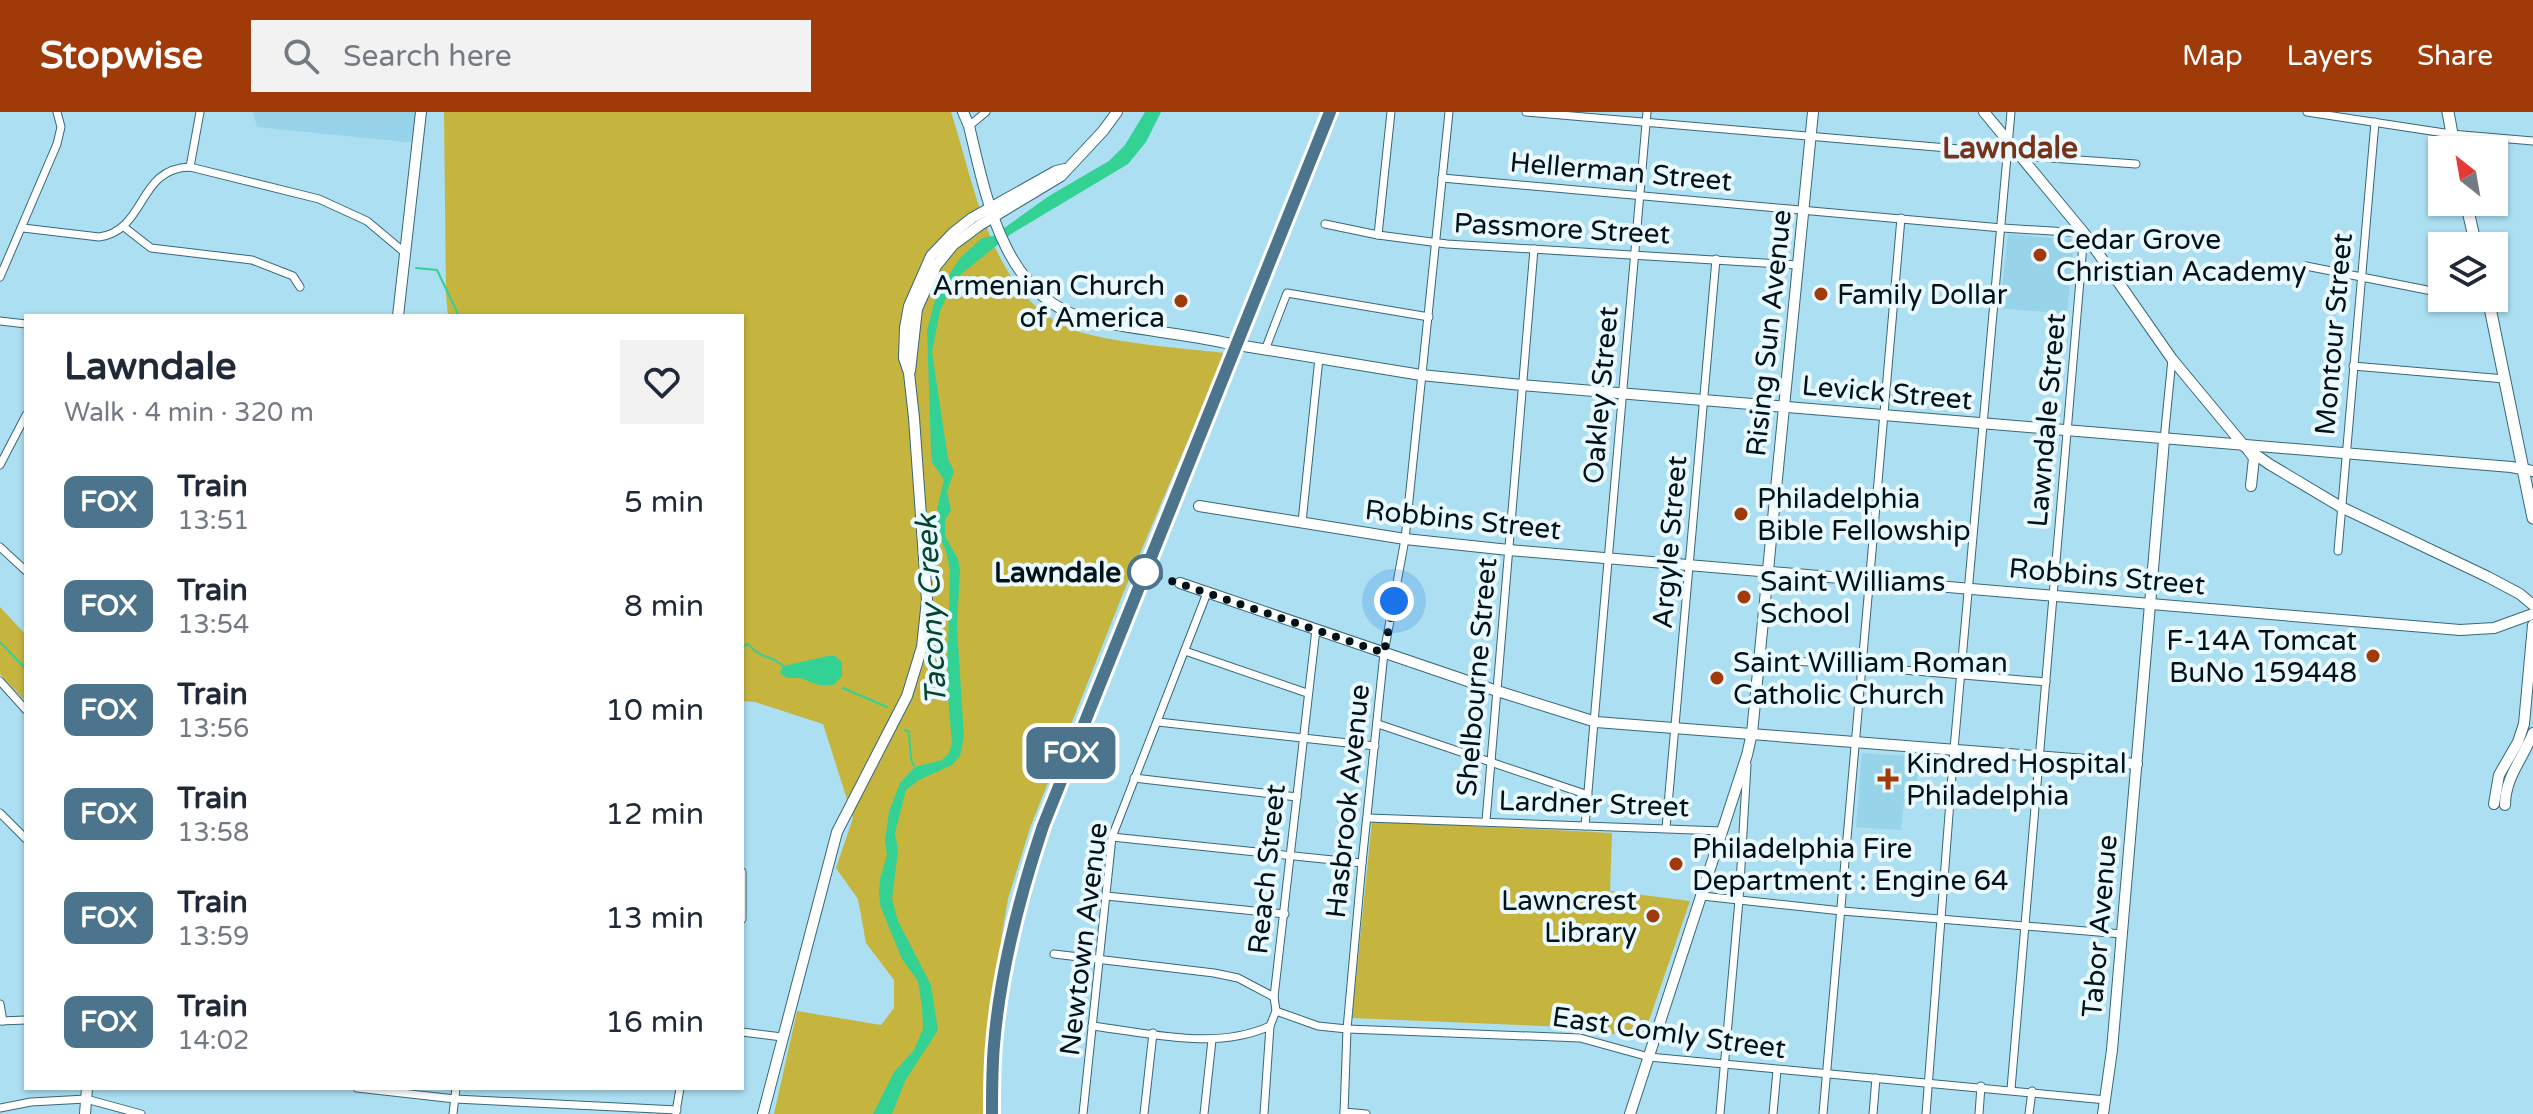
<!DOCTYPE html>
<meta charset="utf-8">
<style>
:root{--surface:#fff;--page:#f2f2f3;--text:#1f2937;--muted:#747a83;--accent:#a03b09}
body{margin:0;font-family:"Varela Round",sans-serif;background:var(--page);color:var(--text);height:100vh;display:flex;flex-direction:column;font-size:30px;white-space:nowrap}
*{box-sizing:border-box;margin:0}
p{font-size:26px;color:var(--muted)}
.icon{flex:none;width:44px;height:44px;fill:none;stroke:currentColor;stroke-width:2;stroke-linecap:round;stroke-linejoin:round}
.map{position:relative;flex:1;overflow:hidden}
.sheet{position:absolute;left:24px;top:202px;width:720px;height:776px;display:flex;flex-direction:column;background:var(--surface);border-radius:0px;box-shadow:0 2px 6px #0004}
.sheet>*{flex:none}
.badge{padding:0 16px;border-radius:12px;font-size:28px;line-height:52px}
.needle{width:52px;rotate:329deg}
.buttons{position:absolute;left:2428px;top:24px;display:grid;gap:16px}
.buttons a{display:grid;place-items:center;width:80px;height:80px;border-radius:0px;background:var(--surface);box-shadow:0 2px 6px #0004;font-size:40px}
.you{position:absolute;width:40px;height:40px;margin:-20px;border:6px solid #fff;border-radius:50%;background:#1a73e8;box-shadow:0 0 0 12px #1a73e833}
.map>.badge{position:absolute;translate:-50% -50%;box-shadow:0 0 0 4px #fff}
.round{display:grid;place-items:center;flex:none;width:84px;height:84px;border-radius:0px;background:var(--page)}
.head{display:flex;align-items:center;justify-content:space-between;height:136px;padding:0 40px}
h1{font-size:38px;font-weight:700;line-height:60px}
ul{padding:0;list-style:none}
li{display:flex;align-items:center;gap:24px;height:104px;padding:0 40px}
li div{flex:1}
li b{display:block;font-size:30px}
li em{font-style:normal}
li .badge{min-width:88px;font-weight:700;text-align:center}
header{display:flex;align-items:center;gap:48px;box-sizing:border-box;height:112px;padding:0 40px;background:var(--accent);color:#fff}
header strong{font-size:38px}
nav{display:flex;gap:44px;margin-inline-start:auto;font-size:28px}
.search{width:560px;height:72px;background:var(--page);display:flex;align-items:center;gap:20px;box-sizing:border-box;padding:0 28px;border-radius:0px;color:var(--muted);font-size:30px}
.map>svg:first-child{display:block}
.built{fill:#97d4e9}
.green{fill:#c5b53f}
.water{fill:#33d193}
.lines{fill:none;stroke-linecap:round;stroke-linejoin:round}
.stream{stroke:#33d193;stroke-width:2}
.street-casing{stroke:#376878;stroke-width:9}
.secondary-casing{stroke:#376878;stroke-width:12}
.primary-casing{stroke:#376878;stroke-width:13}
.street{stroke:#fff;stroke-width:7}
.secondary{stroke:#fff;stroke-width:10}
.primary{stroke:#fff;stroke-width:11}
.rail-casing{stroke:#587b88;stroke-width:5}
.rail{stroke:#eaf9ff;stroke-width:2;stroke-dasharray:6;stroke-linecap:butt}
.secondary-bridge-casing{stroke:#376878;stroke-width:12;stroke-linecap:butt}
.secondary-bridge{stroke:#fff;stroke-width:10}
.line-casing{stroke:#fff;stroke-width:18}
.line{stroke:#4c748c;stroke-width:12}
.walk{stroke:#011219;stroke-width:8;stroke-dasharray:0 14.4}
.poi-dot{fill:#a03b09;stroke:#eaf9ff;stroke-width:3}
.stop-dot{fill:#fff;stroke:#4c748c;stroke-width:4}
.labels{text-anchor:middle;stroke-width:8;stroke-linejoin:round;paint-order:stroke}
.street-label{font-size:28px;fill:#011219;stroke:#eaf9ff}
.poi-label{font-size:28px;fill:#011219;stroke:#eaf9ff;text-anchor:start}
.stop-label{font-size:28px;font-weight:bold;fill:#011219;stroke:#eaf9ff;text-anchor:end}
.neighbourhood-label{font-size:30px;font-weight:bold;fill:#753319;stroke:#eaf9ff}
.water-label{font-size:30px;font-style:italic;fill:#03452d;stroke:#eaf9ff}
</style>
<header>
<strong>Stopwise</strong>
<div class="search"><svg class="icon" aria-label="search" viewBox="0 0 24 24"><circle cx="10" cy="10" r="6"/><path d="M15 15l6 6"/></svg>Search here</div>
<nav><a>Map</a><a>Layers</a><a>Share</a></nav>
</header>
<div class="map">
<svg width="2533" height="1002" viewBox="0 0 2533 1002">
<rect width="100%" height="100%" fill="#abdff1"/>
<g class="built">
<polygon points="253,0 421,0 417,31 257,15"/>
<polygon points="2008,122 2074,128 2067,202 2000,196"/>
<polygon points="1862,641 1919,645 1915,691 1904,690 1901,718 1856,715"/>
</g>
<g class="green">
<path d="M444 0H951C977 79 993 201 1091 223 1134 233 1181 236 1225 241L1122 484 1030 716 1008 787 1003 816 989 918 985 1002H774L797 899 881 913 894 896V868L866 831 858 787 836 756 853 706 823 612 755 590 742 589V204H448L446 182Z"/>
<polygon points="0,495 26,523 26,590 0,562"/>
<polygon points="1372,709 1612,721 1610,779 1690,789 1643,926 1567,915 1352,906"/>
</g>
<g class="water">
<polygon points="1145,0 1161,0 1146,30 1128,52 1011,122 955,167 940,199 932,240 948,347 954,359 947,380 951,398 945,408 945,424 958,447 960,458 957,515 964,625 960,644 952,653 919,668 906,678 895,721 898,739 892,787 898,809 931,873 938,918 905,969 892,1002 873,1002 894,960 914,938 923,917 922,895 918,869 902,847 880,793 879,780 880,767 887,743 885,729 889,700 900,671 915,655 942,648 949,641 952,631 947,573 950,459 946,439 937,417 939,401 937,397 944,368 932,350 931,339 927,219 934,191 944,170 961,145 982,126 993,124 1049,84 1109,49 1125,33"/>
<polygon points="828,544 835,544 842,550 842,564 834,573 819,573 800,566 787,566 780,561 783,554"/>
</g>
<g class="lines">
<g class="stream">
<polyline points="416,156 437,158 459,204"/>
<polyline points="0,530 26,557"/>
<path d="M742 535 748 532C763 549 769 541 783 554"/>
<polyline points="843,576 887,595"/>
<polyline points="905,618 909,620 911,647 914,654"/>
</g>
<defs>
<g id="street">
<polyline points="1526,0 2006,41"/>
<polyline points="2307,0 2451,22 2533,29"/>
<polyline points="969,14 986,0"/>
<polyline points="2020,44 2136,52"/>
<polyline points="190,55 200,0"/>
<polyline points="1442,66 2002,116 2084,121 2011,977"/>
<polyline points="1325,112 1378,123 1447,132 1798,153"/>
<polyline points="124,115 151,136 252,148 293,164 300,175"/>
<path d="M23 116 99 125C147 118 137 56 190 55L319 87 367 109 404 140"/>
<polyline points="1378,123 1391,0"/>
<polyline points="2306,154 2442,181"/>
<polyline points="0,165 57,32 61,15 57,0"/>
<polyline points="2468,186 2488,190"/>
<polyline points="0,209 26,212"/>
<polyline points="1265,238 1287,181 1429,205"/>
<polyline points="2353,254 2505,267"/>
<polyline points="2164,328 2172,247"/>
<polyline points="0,353 26,303"/>
<polyline points="1302,410 1319,246"/>
<polyline points="0,435 26,459"/>
<polyline points="2338,439 2375,10"/>
<polyline points="1185,539 1307,581"/>
<polyline points="1759,546 2046,570"/>
<polyline points="0,569 26,598"/>
<polyline points="1158,610 1375,634"/>
<polyline points="1378,612 1588,683"/>
<polyline points="1134,666 1297,685"/>
<polyline points="0,701 26,727"/>
<polyline points="1368,706 1721,719"/>
<polyline points="1486,709 1534,137"/>
<polyline points="1585,714 1647,0"/>
<polyline points="1666,716 1716,147"/>
<polyline points="1112,725 1362,751"/>
<polyline points="742,760 742,807"/>
<polyline points="1106,784 1285,802"/>
<polyline points="1702,784 1842,799 2122,822"/>
<polyline points="1054,842 1214,861 1238,866 1274,885"/>
<polyline points="0,892 3,909"/>
<polyline points="1276,899 1318,914 1347,917 1580,926 1649,945 2106,988"/>
<polyline points="0,909 26,908"/>
<path d="M1092 914C1150 921 1215 939 1270 914"/>
<polyline points="742,920 782,925"/>
<polyline points="357,976 455,987 677,998"/>
<polyline points="0,996 31,990 86,987 141,1002"/>
<polyline points="676,1000 680,976"/>
<polyline points="1344,1000 1366,1002"/>
<polyline points="453,1002 456,976"/>
<polyline points="1083,1002 1112,725 1207,481"/>
<polyline points="1144,1002 1153,921"/>
<polyline points="1204,1002 1212,928"/>
<polyline points="1264,1002 1270,914 1276,899 1274,885 1316,517"/>
<polyline points="1344,1002 1347,917 1362,751 1384,541 1405,427 1449,0"/>
<polyline points="1720,1002 1739,788 1747,653"/>
<polyline points="1773,1002 1777,958"/>
<polyline points="1823,1002 1901,106"/>
<polyline points="1873,1002 1876,966"/>
<polyline points="1926,1002 1954,637 2011,0"/>
<polyline points="1979,1002 1981,974"/>
<polyline points="2029,1002 2032,979"/>
</g>
<g id="secondary">
<path d="M963 0 969 14C986 85 1004 186 1087 207 1133 218 1180 221 1226 231"/>
<polyline points="1984,0 2084,121 2172,247 2245,335 2269,352 2341,395 2488,465 2520,482 2533,493"/>
<polyline points="398,204 421,0"/>
<polyline points="1250,235 1421,263 1522,273 2511,355 2533,359"/>
<polyline points="910,259 917,197 936,154 953,133 980,113 1061,64 1103,19 1117,0"/>
<polyline points="2248,338 2254,346 2251,374"/>
<polyline points="1199,394 1405,427 1509,438 2460,518 2494,516 2533,502"/>
<polyline points="1180,471 1497,579 1596,610 2137,652"/>
<polyline points="2494,692 2499,663 2518,630 2524,612 2533,513"/>
<path d="M2505 693C2505 665 2524 645 2533 621"/>
<polyline points="85,1002 87,976"/>
<polyline points="763,1002 837,720 907,584 922,535 927,488 914,306 909,261 904,246 905,216 909,194 931,144 953,121 972,106 1056,59 1065,57"/>
<polyline points="1630,1002 1747,643 1752,621 1813,0"/>
<polyline points="2103,1002 2112,938 2164,328"/>
</g>
<g id="primary">
<polyline points="2448,0 2455,38"/>
<polyline points="2466,90 2476,134"/>
<polyline points="2488,186 2533,406"/>
</g>
</defs>
<use href="#street" class="street-casing"/>
<use href="#secondary" class="secondary-casing"/>
<use href="#primary" class="primary-casing"/>
<use href="#street" class="street"/>
<use href="#secondary" class="secondary"/>
<use href="#primary" class="primary"/>
<defs>
<path id="rail" d="M992 1002C994 897 1010 814 1043 714L1330 0"/>
</defs>
<use href="#rail" class="rail-casing"/>
<use href="#rail" class="rail"/>
<defs>
<polyline id="secondary-bridge" points="1226,231 1250,235"/>
</defs>
<use href="#secondary-bridge" class="secondary-bridge-casing"/>
<use href="#secondary-bridge" class="secondary-bridge"/>
</g>
<g class="lines">
<defs>
<path id="line" d="M992 1002C992 979 992 956 994 933 1000 858 1019 786 1043 714L1330 0"/>
</defs>
<use href="#line" class="line-casing"/>
<use href="#line" class="line"/>
<polyline class="walk" points="1145,460 1384,541 1394,489"/>
</g>
<g class="poi-dot">
<circle cx="2040" cy="143" r="8"/>
<circle cx="1821" cy="182" r="8"/>
<circle cx="1181" cy="189" r="8"/>
<circle cx="1741" cy="402" r="8"/>
<circle cx="1744" cy="485" r="8"/>
<circle cx="2373" cy="544" r="8"/>
<circle cx="1717" cy="566" r="8"/>
<path d="M1884 655h8v8h8v8h-8v8h-8v-8h-8v-8h8z"/>
<circle cx="1676" cy="752" r="8"/>
<circle cx="1653" cy="804" r="8"/>
</g>
<circle class="stop-dot" cx="1145" cy="460" r="16"/>
<g class="labels">
<g class="street-label">
<text transform="translate(1621 59) rotate(5)" y="10">Hellerman Street</text>
<text transform="translate(1562 116) rotate(3)" y="10">Passmore Street</text>
<text transform="translate(1768 221) rotate(-84)" y="10">Rising Sun Avenue</text>
<text transform="translate(2333 222) rotate(-85)" y="10">Montour Street</text>
<text transform="translate(1887 280) rotate(5)" y="10">Levick Street</text>
<text transform="translate(1600 283) rotate(-85)" y="10">Oakley Street</text>
<text transform="translate(2046 308) rotate(-85)" y="10">Lawndale Street</text>
<text transform="translate(1463 407) rotate(6)" y="10">Robbins Street</text>
<text transform="translate(1669 430) rotate(-85)" y="10">Argyle Street</text>
<text transform="translate(2107 464) rotate(5)" y="10">Robbins Street</text>
<text transform="translate(1476 565) rotate(-85)" y="10">Shelbourne Street</text>
<text transform="translate(1347 689) rotate(-84)" y="10">Hasbrook Avenue</text>
<text transform="translate(1594 691) rotate(2)" y="10">Lardner Street</text>
<text transform="translate(1266 757) rotate(-84)" y="10">Reach Street</text>
<text transform="translate(2099 814) rotate(-85)" y="10">Tabor Avenue</text>
<text transform="translate(1083 827) rotate(-83)" y="10">Newtown Avenue</text>
<text transform="translate(1669 920) rotate(8)" y="10">East Comly Street</text>
</g>
<g class="poi-label">
<text x="2056" y="137">Cedar Grove<tspan x="2056" dy="32">Christian Academy</tspan></text>
<text x="1165" y="183" text-anchor="end">Armenian Church<tspan x="1165" dy="32">of America</tspan></text>
<text x="1837" y="192">Family Dollar</text>
<text x="1757" y="396">Philadelphia<tspan x="1757" dy="32">Bible Fellowship</tspan></text>
<text x="1760" y="479">Saint Williams<tspan x="1760" dy="32">School</tspan></text>
<text x="2357" y="538" text-anchor="end">F-14A Tomcat<tspan x="2357" dy="32">BuNo 159448</tspan></text>
<text x="1733" y="560">Saint William Roman<tspan x="1733" dy="32">Catholic Church</tspan></text>
<text x="1906" y="661">Kindred Hospital<tspan x="1906" dy="32">Philadelphia</tspan></text>
<text x="1692" y="746">Philadelphia Fire<tspan x="1692" dy="32">Department : Engine 64</tspan></text>
<text x="1637" y="798" text-anchor="end">Lawncrest<tspan x="1637" dy="32">Library</tspan></text>
</g>
<g class="stop-label">
<text x="1121" y="470">Lawndale</text>
</g>
<g class="neighbourhood-label">
<text x="2010" y="46">Lawndale</text>
</g>
<g class="water-label">
<text transform="translate(931 498) rotate(-93)" y="10">Tacony Creek</text>
</g>
</g>
</svg>
<div class="buttons">
<a><svg class="needle" viewBox="-14 -14 28 28"><path d="M0-13l5 13h-10z" fill="#e53935"/><path d="M0 13l5-13h-10z" fill="#747a83"/></svg></a>
<a><svg class="icon" aria-label="layers" viewBox="0 0 24 24"><path d="M12 4l9 5-9 5-9-5zM3 14l9 5 9-5"/></svg></a>
</div>
<div class="you" style="left:1394px;top:489px"></div>
<b class="badge" style="left:1071px;top:641px;background:#4c748c;color:#fff">FOX</b>
<section class="sheet">
<div class="head"><div><h1>Lawndale</h1><p>Walk · 4 min · 320 m</p></div><a class="round"><svg class="icon" aria-label="heart" viewBox="0 0 24 24"><path d="M12 20l-8-8c-3-5 5-10 8-4 3-6 11-1 8 4z"/></svg></a></div>
<ul>
<li><span class="badge" style="background:#4c748c;color:#fff">FOX</span><div><b>Train</b><p>13:51</p></div><em>5 min</em></li>
<li><span class="badge" style="background:#4c748c;color:#fff">FOX</span><div><b>Train</b><p>13:54</p></div><em>8 min</em></li>
<li><span class="badge" style="background:#4c748c;color:#fff">FOX</span><div><b>Train</b><p>13:56</p></div><em>10 min</em></li>
<li><span class="badge" style="background:#4c748c;color:#fff">FOX</span><div><b>Train</b><p>13:58</p></div><em>12 min</em></li>
<li><span class="badge" style="background:#4c748c;color:#fff">FOX</span><div><b>Train</b><p>13:59</p></div><em>13 min</em></li>
<li><span class="badge" style="background:#4c748c;color:#fff">FOX</span><div><b>Train</b><p>14:02</p></div><em>16 min</em></li>
</ul>
</section>
</div>
